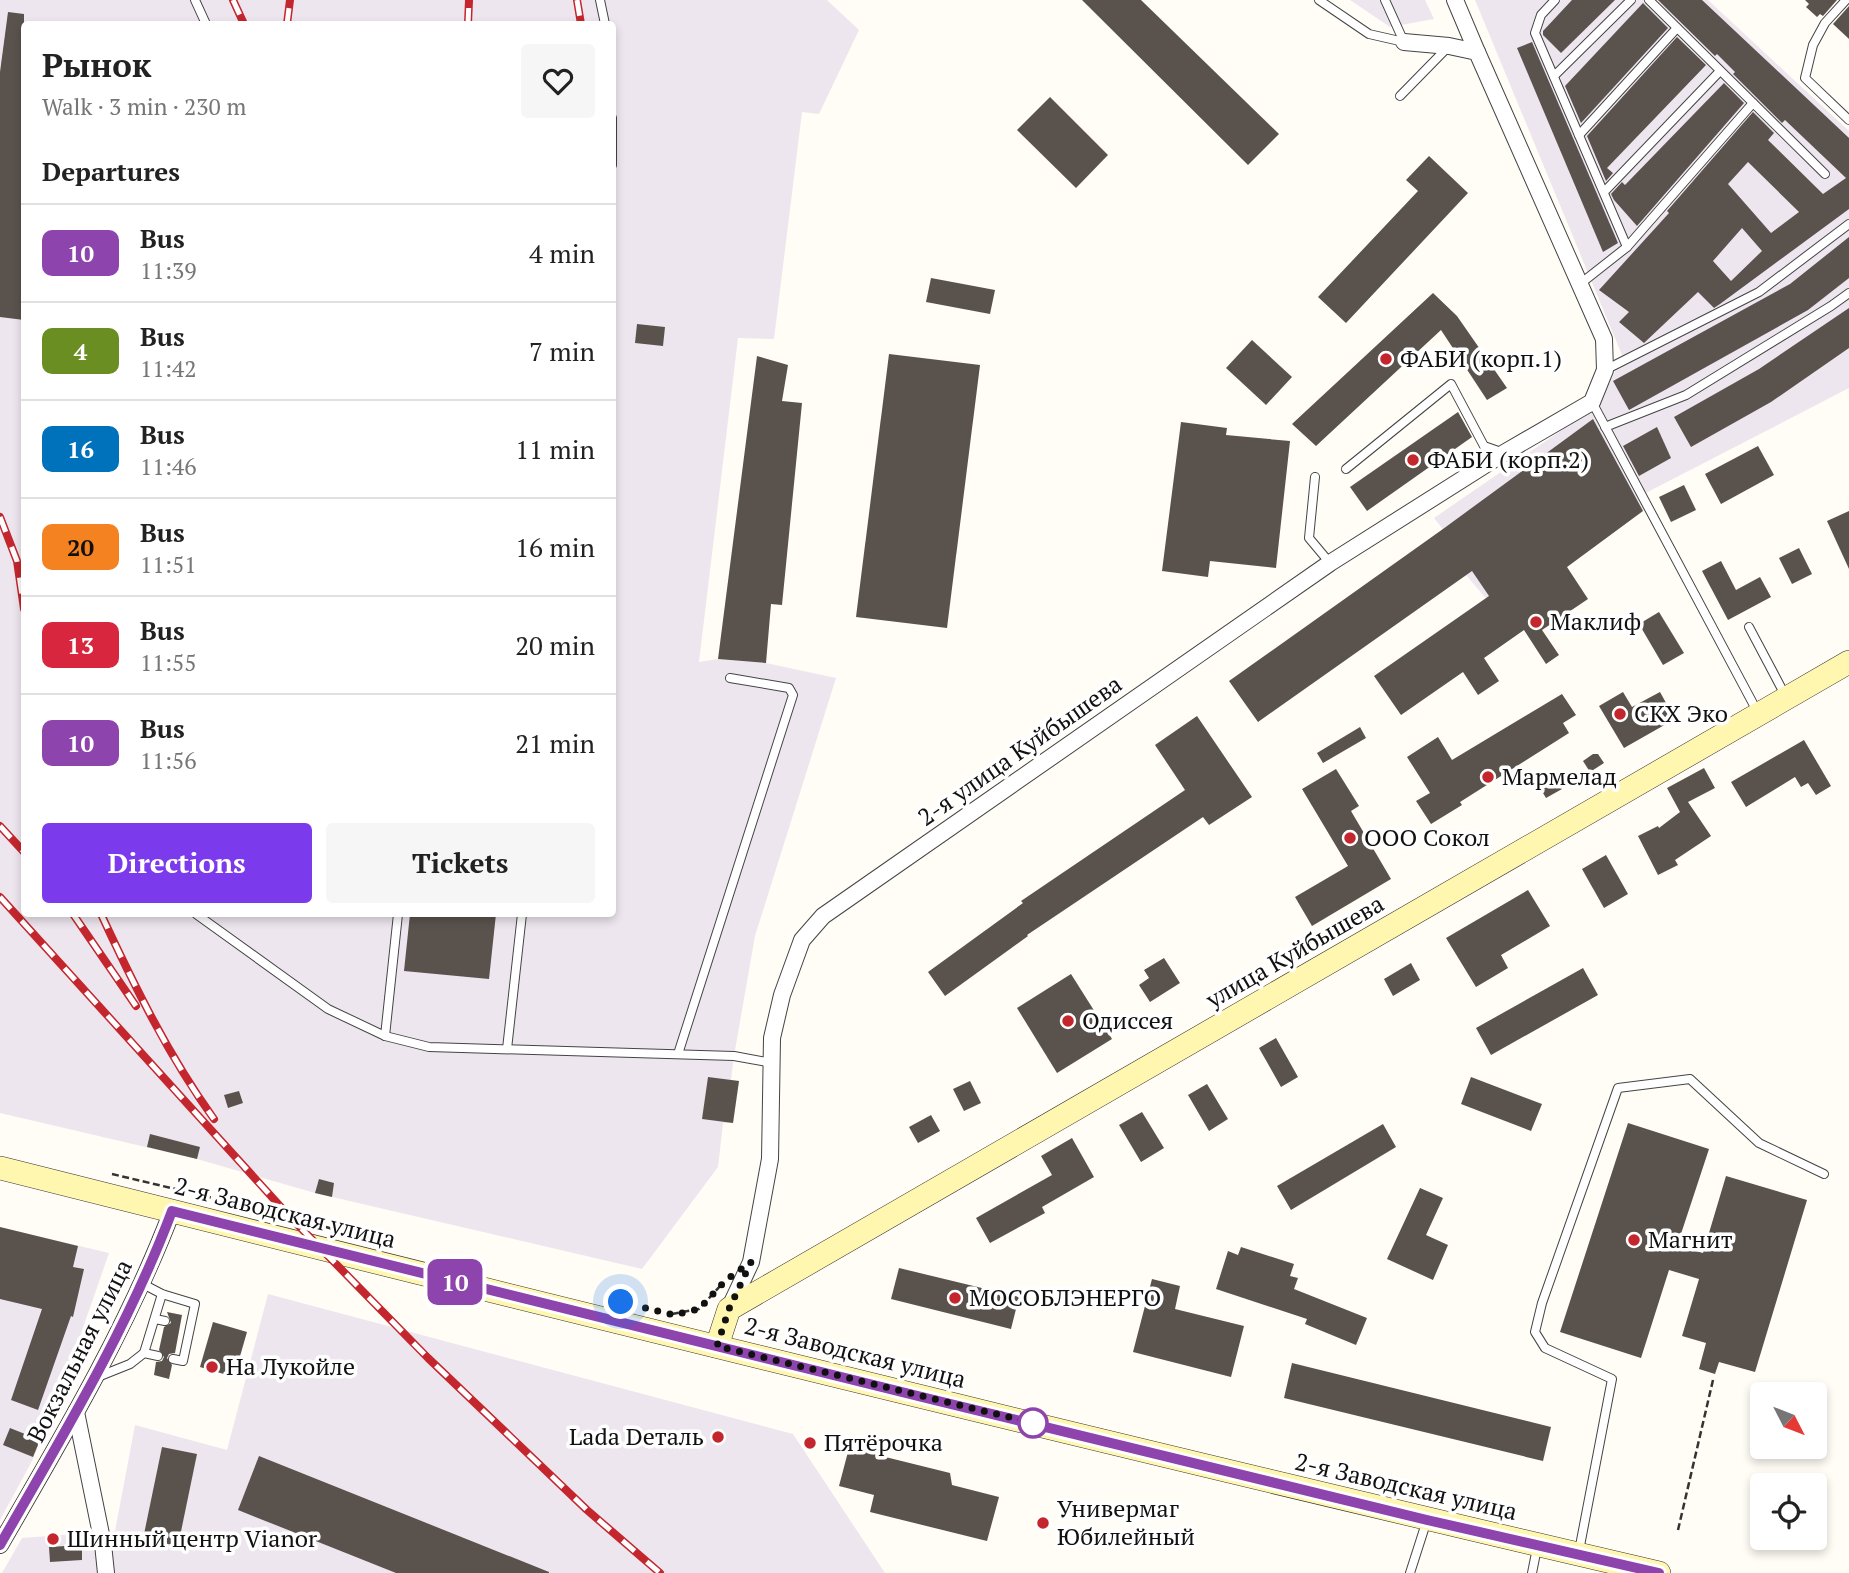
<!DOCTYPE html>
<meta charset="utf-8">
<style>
:root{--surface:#fff;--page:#f6f6f6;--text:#222;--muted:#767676;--line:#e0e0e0;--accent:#7c3aed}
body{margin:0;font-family:"PT Serif",serif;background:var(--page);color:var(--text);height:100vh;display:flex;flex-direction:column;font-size:26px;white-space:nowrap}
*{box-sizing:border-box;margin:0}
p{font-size:23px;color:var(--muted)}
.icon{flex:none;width:38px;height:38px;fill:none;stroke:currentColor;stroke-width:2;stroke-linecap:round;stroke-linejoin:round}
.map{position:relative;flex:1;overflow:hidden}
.drawer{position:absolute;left:21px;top:21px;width:595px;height:896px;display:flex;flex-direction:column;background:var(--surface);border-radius:7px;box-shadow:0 4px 10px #0003}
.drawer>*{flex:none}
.badge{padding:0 14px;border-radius:10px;font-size:24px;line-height:46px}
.needle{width:46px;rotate:132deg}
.tools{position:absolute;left:1750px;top:1382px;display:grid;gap:14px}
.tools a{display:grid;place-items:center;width:77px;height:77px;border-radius:7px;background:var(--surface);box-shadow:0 4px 10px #0003;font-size:35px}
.you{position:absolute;width:35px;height:35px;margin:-18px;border:5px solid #fff;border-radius:50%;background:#1a73e8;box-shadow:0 0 0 10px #1a73e833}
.map>.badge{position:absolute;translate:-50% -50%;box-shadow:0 0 0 4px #fff}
h2{padding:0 21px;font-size:26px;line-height:63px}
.round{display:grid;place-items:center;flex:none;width:74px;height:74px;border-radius:7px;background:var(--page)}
.headline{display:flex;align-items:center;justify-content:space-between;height:119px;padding:0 21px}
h1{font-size:33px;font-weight:700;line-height:52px}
.cta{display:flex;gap:14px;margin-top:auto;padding:14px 21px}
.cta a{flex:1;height:80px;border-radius:7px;background:var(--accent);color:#fff;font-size:28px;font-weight:700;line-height:80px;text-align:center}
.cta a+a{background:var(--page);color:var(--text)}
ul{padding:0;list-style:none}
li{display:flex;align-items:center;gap:21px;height:98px;padding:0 21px;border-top:2px solid var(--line)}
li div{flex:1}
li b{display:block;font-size:26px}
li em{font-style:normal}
li .badge{min-width:77px;font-weight:700;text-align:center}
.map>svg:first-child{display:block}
.industrial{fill:#eee6ef;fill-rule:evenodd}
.building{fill:#5a524d;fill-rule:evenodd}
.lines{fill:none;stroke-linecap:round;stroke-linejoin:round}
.lane-casing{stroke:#444;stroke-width:10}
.street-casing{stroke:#444;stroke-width:18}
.secondary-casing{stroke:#333;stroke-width:24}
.path{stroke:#333;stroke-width:2.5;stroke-dasharray:7 3.5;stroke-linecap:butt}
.lane{stroke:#fff;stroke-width:8}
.street{stroke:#fff;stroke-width:16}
.secondary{stroke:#fff6b0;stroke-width:23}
.rail-casing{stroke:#c4262e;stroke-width:8}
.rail{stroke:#fff;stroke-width:5;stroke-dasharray:16;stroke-linecap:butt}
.line-casing{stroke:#fff;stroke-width:16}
.line{stroke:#8e44ad;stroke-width:10}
.walk{stroke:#111;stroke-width:7;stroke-dasharray:0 12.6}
.poi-dot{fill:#c4262e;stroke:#fff;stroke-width:2.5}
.stop-dot{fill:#fff;stroke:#8e44ad;stroke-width:3.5}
.labels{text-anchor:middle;stroke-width:7;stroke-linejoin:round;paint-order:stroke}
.poi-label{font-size:24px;fill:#111;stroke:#fff;text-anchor:start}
.street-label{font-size:24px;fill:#111;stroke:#fff}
</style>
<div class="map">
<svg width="1849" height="1573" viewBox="0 0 1849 1573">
<rect width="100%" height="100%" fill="#fffdf5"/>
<g class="industrial">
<path d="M0 0H827L859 30 819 114 802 112 774 339 738 338 699 662 718 659 766 663 836 678 755 936 734 1056 731 1080 739 1081 733 1123H723L718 1167 642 1269 315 1193 197 1159 0 1113ZM24 24H612V914H24Z"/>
<polygon points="1350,0 1425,0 1434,19 1390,27"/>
<polygon points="1475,0 1708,0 1849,131 1849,388 1638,497 1644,510 1501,616 1443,548 1442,528 1434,518 1601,403 1622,355"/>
<polygon points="0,1227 109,1253 63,1385 32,1461 0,1520"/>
<polygon points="268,1294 793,1434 885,1573 2,1573 22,1538 115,1531 135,1425 227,1450"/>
</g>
<g class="building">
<polygon points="1082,0 1141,0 1279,134 1248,165"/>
<polygon points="1572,0 1615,0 1561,53 1543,35 1543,31"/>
<path d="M1658 0H1702L1849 138V209L1720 304 1714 308 1698 292 1644 343 1619 322 1629 312 1599 290 1669 213 1667 211 1753 112 1774 133 1768 140 1823 194 1846 178 1785 120 1782 123 1733 74 1735 72 1717 54 1715 56ZM1748 162 1799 212 1771 233 1728 184ZM1742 228 1762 251 1731 281 1713 261Z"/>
<polygon points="1805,0 1837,0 1823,16 1820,14 1817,17 1806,7 1809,4"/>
<polygon points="1643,3 1668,28 1581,123 1565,86"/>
<polygon points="1849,6 1849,39 1833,24"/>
<polygon points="8,12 24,14 24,320 0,317 0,72"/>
<polygon points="1677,37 1706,65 1607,168 1613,173 1606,181 1587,136"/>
<polygon points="1532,42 1618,243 1603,252 1517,48"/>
<polygon points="1724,83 1744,103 1637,226 1614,200 1611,194 1622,182 1625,185"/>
<polygon points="1050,97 1108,155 1076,188 1017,130"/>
<polygon points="1429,156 1468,193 1346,323 1318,297 1418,191 1406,180"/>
<polygon points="1849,237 1849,278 1808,310 1629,410 1613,381 1790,284"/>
<polygon points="931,278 995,290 990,314 926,302"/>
<polygon points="1433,293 1457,316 1507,388 1487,400 1441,330 1316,446 1292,424"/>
<polygon points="1849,308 1849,348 1771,402 1691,447 1674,417 1759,369"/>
<polygon points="637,324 665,327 663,346 635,343"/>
<polygon points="1252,340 1292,377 1266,405 1226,368"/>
<polygon points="889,354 980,365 947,628 856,617"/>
<polygon points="757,356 788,365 782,401 802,403 782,605 771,604 766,663 718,659"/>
<polygon points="1458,412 1472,437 1367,511 1350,487"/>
<polygon points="1593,419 1643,511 1567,567 1588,599 1542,630 1559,655 1546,664 1524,630 1484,658 1499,681 1478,695 1463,672 1401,715 1374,676 1489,596 1472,571 1258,722 1229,681 1443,529"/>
<polygon points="1181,422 1227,428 1226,435 1290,441 1276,568 1210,561 1208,577 1162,571"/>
<polygon points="1657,427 1671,458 1639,476 1623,446"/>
<polygon points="1758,446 1774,475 1721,504 1705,474"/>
<polygon points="1684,485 1696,510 1671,522 1659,497"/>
<polygon points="1849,511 1849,569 1827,521"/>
<polygon points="1799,548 1812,574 1792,584 1779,558"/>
<polygon points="1721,561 1736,590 1760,577 1771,597 1728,620 1702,571"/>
<polygon points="1659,612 1684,653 1663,665 1639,624"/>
<polygon points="1623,692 1632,707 1660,692 1675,719 1624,748 1599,706"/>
<polygon points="1562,694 1576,715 1563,723 1569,733 1460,802 1462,805 1431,824 1416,801 1430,793 1407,757 1438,737 1452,760"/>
<polygon points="1197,716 1252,797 1209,825 1203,817 1027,935 1028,936 945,996 928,972 1023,903 1021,901 1185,790 1155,745"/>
<polygon points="1360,727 1366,738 1323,763 1317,753"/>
<polygon points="1804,740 1831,786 1816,795 1808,783 1801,787 1795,777 1746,807 1731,782"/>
<polygon points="1593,754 1598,754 1604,763 1590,772 1583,761"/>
<polygon points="1704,768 1715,788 1688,802 1711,836 1675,860 1678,865 1658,875 1638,836 1658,826 1659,828 1680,812 1667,788"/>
<polygon points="1336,769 1359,806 1351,811 1391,879 1312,926 1295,897 1348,866 1302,789"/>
<polygon points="1553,774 1562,789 1546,798 1537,783"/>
<polygon points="1606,855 1628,894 1604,908 1582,869"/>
<polygon points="1528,890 1550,926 1501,955 1508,968 1476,987 1446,938"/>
<polygon points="410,914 496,914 489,979 404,971"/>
<polygon points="1164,958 1180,983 1150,1002 1139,985 1149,978 1144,970"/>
<polygon points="1411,963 1420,980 1393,996 1384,979"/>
<polygon points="1583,968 1598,995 1491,1055 1476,1028"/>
<polygon points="1071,974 1112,1039 1057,1073 1017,1008"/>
<polygon points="1276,1038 1298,1077 1281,1087 1259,1048"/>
<polygon points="708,1077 739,1081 733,1123 702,1119"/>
<polygon points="1471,1077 1542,1104 1531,1131 1461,1104"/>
<polygon points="970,1081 981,1103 964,1111 953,1089"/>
<polygon points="1207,1084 1228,1119 1209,1131 1188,1095"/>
<polygon points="239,1091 243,1103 228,1108 224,1095"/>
<polygon points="1142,1112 1164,1148 1141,1162 1119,1125"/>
<polygon points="931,1115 940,1131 918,1143 909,1127"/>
<polygon points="1628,1123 1709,1149 1677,1246 1703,1253 1726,1176 1807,1200 1755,1372 1719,1362 1715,1374 1699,1369 1706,1343 1682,1336 1699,1279 1669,1270 1641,1358 1560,1332"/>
<polygon points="1383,1124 1396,1147 1291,1210 1277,1186"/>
<polygon points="150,1134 200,1147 197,1159 147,1147"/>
<polygon points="1072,1138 1094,1177 1042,1207 1045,1213 990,1243 976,1218 1052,1175 1041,1156"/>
<polygon points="319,1179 334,1183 332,1197 315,1193"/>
<polygon points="1420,1188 1443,1198 1426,1235 1448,1245 1433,1280 1387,1259"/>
<polygon points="0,1227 78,1246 73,1267 84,1269 73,1317 71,1316 38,1410 11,1400 42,1309 0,1299"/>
<polygon points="1241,1247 1294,1264 1290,1276 1298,1278 1294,1289 1367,1318 1356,1345 1305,1324 1307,1319 1216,1289 1228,1251 1238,1255"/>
<polygon points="899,1268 1019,1297 1011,1329 891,1299"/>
<polygon points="1152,1279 1180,1286 1175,1309 1244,1326 1231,1377 1133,1352"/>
<polygon points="167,1312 182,1315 175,1353 169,1354 167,1358 172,1365 169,1379 154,1375 156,1362 162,1361 164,1357 159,1350 164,1327 171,1323"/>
<polygon points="213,1322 247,1332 234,1377 200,1367"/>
<polygon points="1292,1363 1551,1427 1543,1461 1284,1398"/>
<polygon points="10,1428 40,1440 33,1457 3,1445"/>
<polygon points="162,1447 197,1454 178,1546 143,1539"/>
<polygon points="849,1448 950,1473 952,1485 999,1497 987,1541 870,1512 874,1495 839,1486"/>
<polygon points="259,1456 549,1572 549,1573 396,1573 238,1510"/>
<polygon points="82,1545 82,1560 50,1562 49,1547"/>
</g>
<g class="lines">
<defs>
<g id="lane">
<polyline points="195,0 206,24"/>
<polyline points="600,0 605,24"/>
<polyline points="1319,0 1369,34 1404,42"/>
<polyline points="1385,0 1404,42"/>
<polyline points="1555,0 1541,15 1535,33 1627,247"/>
<polyline points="1649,0 1825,174"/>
<polyline points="1846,0 1825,23 1813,45 1805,78 1849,120"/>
<polyline points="1554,76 1631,0"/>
<polyline points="1400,96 1449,46"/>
<polyline points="612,118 612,165"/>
<polyline points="1579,135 1677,28"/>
<polyline points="1604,192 1720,71"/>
<polyline points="1580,284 1627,247 1753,103"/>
<polyline points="1605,370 1759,292 1849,224"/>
<polyline points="1592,402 1757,711"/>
<polyline points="1605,427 1686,395 1831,306 1849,293"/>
<polyline points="1346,469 1451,384 1484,446 1504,453"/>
<polyline points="1315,477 1309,538 1330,563"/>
<polyline points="1749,627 1785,695"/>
<polyline points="196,914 328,1009 385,1036 429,1047 734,1056 772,1063"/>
<polyline points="385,1036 398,914"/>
<polyline points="507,1049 522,914"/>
<polyline points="678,1054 793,695 789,688 730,678"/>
<polyline points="141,1283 162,1294 195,1304 183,1361 173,1359"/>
<polyline points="155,1319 165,1321"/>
<polyline points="144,1353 162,1294"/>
<polyline points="95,1378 130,1364 144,1353 158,1356"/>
<polyline points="1579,1551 1612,1379 1545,1348 1535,1332 1542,1303 1618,1088 1690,1079 1759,1143 1824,1174"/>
<polyline points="1410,1573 1427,1520"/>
<polyline points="1532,1573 1537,1548"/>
</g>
<g id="street">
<polyline points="1455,0 1477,52"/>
<polyline points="729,1309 751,1262 770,1159 772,1038 782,995 802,940 823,916 1330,563 1504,453 1592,402 1605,370 1604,339 1477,52 1449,46 1404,42"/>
<polyline points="76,1412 103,1544 106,1573"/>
<path d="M0 1545C62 1438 128 1327 172 1211"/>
</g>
<g id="secondary">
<path d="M0 1168C552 1307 1105 1444 1659 1573"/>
<polyline points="717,1346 729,1309 1849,662"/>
</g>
</defs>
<use href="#lane" class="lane-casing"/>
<use href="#street" class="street-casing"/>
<use href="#secondary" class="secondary-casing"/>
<g class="path">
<polyline points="112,1174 289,1216 336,1230"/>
<polyline points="672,1314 699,1309 721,1285"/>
<polyline points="1678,1530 1713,1380"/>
</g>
<use href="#lane" class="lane"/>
<use href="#street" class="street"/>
<use href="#secondary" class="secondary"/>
<defs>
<g id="rail">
<polyline points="233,0 244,24"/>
<polyline points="577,0 581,24"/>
<polyline points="287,24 290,0"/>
<polyline points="468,24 469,0"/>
<polyline points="0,517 17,561 24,609"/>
<polyline points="0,826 24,852"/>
<polyline points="0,897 289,1216 428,1358 587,1510 660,1573"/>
<polyline points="73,914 136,1006"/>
<path d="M101 914C134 985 168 1055 214 1119"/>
</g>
</defs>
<use href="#rail" class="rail-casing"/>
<use href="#rail" class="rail"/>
</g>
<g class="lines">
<defs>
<path id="line" d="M0 1545C62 1437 128 1328 172 1211L926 1398 1427 1520 1659 1573"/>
</defs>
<use href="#line" class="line-casing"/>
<use href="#line" class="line"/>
<polyline class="walk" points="621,1302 674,1315 699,1309 726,1280 751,1262 729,1309 717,1346 1033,1423"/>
</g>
<g class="poi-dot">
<circle cx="1386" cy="359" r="7"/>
<circle cx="1413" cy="460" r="7"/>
<circle cx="1536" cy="622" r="7"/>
<circle cx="1620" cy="714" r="7"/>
<circle cx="1488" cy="777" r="7"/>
<circle cx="1350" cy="838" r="7"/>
<circle cx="1068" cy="1021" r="7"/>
<circle cx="1634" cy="1240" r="7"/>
<circle cx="955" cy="1298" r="7"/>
<circle cx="212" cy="1367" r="7"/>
<circle cx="718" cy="1437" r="7"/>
<circle cx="810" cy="1443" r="7"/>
<circle cx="1043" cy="1523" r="7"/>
<circle cx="53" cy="1539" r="7"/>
</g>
<circle class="stop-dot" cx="1033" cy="1423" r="14"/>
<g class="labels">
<g class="poi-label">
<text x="1400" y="367">ФАБИ (корп.1)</text>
<text x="1427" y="468">ФАБИ (корп.2)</text>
<text x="1550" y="630">Маклиф</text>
<text x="1634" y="722">СКХ Эко</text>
<text x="1502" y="785">Мармелад</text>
<text x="1364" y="846">ООО Сокол</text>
<text x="1082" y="1029">Одиссея</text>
<text x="1648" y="1248">Магнит</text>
<text x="969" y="1306">МОСОБЛЭНЕРГО</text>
<text x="226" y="1375">На Лукойле</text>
<text x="704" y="1445" text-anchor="end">Lada Dеталь</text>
<text x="824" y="1451">Пятёрочка</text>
<text x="1057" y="1517">Универмаг<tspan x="1057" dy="28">Юбилейный</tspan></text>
<text x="67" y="1547">Шинный центр Vianor</text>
</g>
<g class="street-label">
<text transform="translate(1020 751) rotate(-35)" y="8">2-я улица Куйбышева</text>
<text transform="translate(1295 952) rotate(-30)" y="8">улица Куйбышева</text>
<text transform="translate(285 1213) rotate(14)" y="8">2-я Заводская улица</text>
<text transform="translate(80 1351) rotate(-63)" y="8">Вокзальная улица</text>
<text transform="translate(855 1353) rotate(14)" y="8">2-я Заводская улица</text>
<text transform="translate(1406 1487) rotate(13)" y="8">2-я Заводская улица</text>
</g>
</g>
</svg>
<div class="tools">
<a><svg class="needle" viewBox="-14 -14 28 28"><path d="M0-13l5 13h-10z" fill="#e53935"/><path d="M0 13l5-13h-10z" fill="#767676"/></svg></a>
<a><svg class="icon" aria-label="locate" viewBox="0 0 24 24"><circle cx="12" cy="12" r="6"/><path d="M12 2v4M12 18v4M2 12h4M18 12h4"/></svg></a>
</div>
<div class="you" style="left:621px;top:1302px"></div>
<b class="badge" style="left:455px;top:1282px;background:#8e44ad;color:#fff">10</b>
<section class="drawer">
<div class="headline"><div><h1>Рынок</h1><p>Walk · 3 min · 230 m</p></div><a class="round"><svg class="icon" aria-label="heart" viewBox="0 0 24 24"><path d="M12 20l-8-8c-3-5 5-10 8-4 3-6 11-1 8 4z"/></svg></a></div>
<h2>Departures</h2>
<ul>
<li><span class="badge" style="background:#8e44ad;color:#fff">10</span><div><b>Bus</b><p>11:39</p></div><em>4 min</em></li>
<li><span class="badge" style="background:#6b8e23;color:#fff">4</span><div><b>Bus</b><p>11:42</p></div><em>7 min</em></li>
<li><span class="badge" style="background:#0072bc;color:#fff">16</span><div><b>Bus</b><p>11:46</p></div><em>11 min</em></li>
<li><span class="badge" style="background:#f58220;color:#111">20</span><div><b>Bus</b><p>11:51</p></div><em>16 min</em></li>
<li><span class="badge" style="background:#d7263d;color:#fff">13</span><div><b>Bus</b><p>11:55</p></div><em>20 min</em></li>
<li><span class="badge" style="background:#8e44ad;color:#fff">10</span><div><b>Bus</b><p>11:56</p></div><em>21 min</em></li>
</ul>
<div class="cta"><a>Directions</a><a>Tickets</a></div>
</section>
</div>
